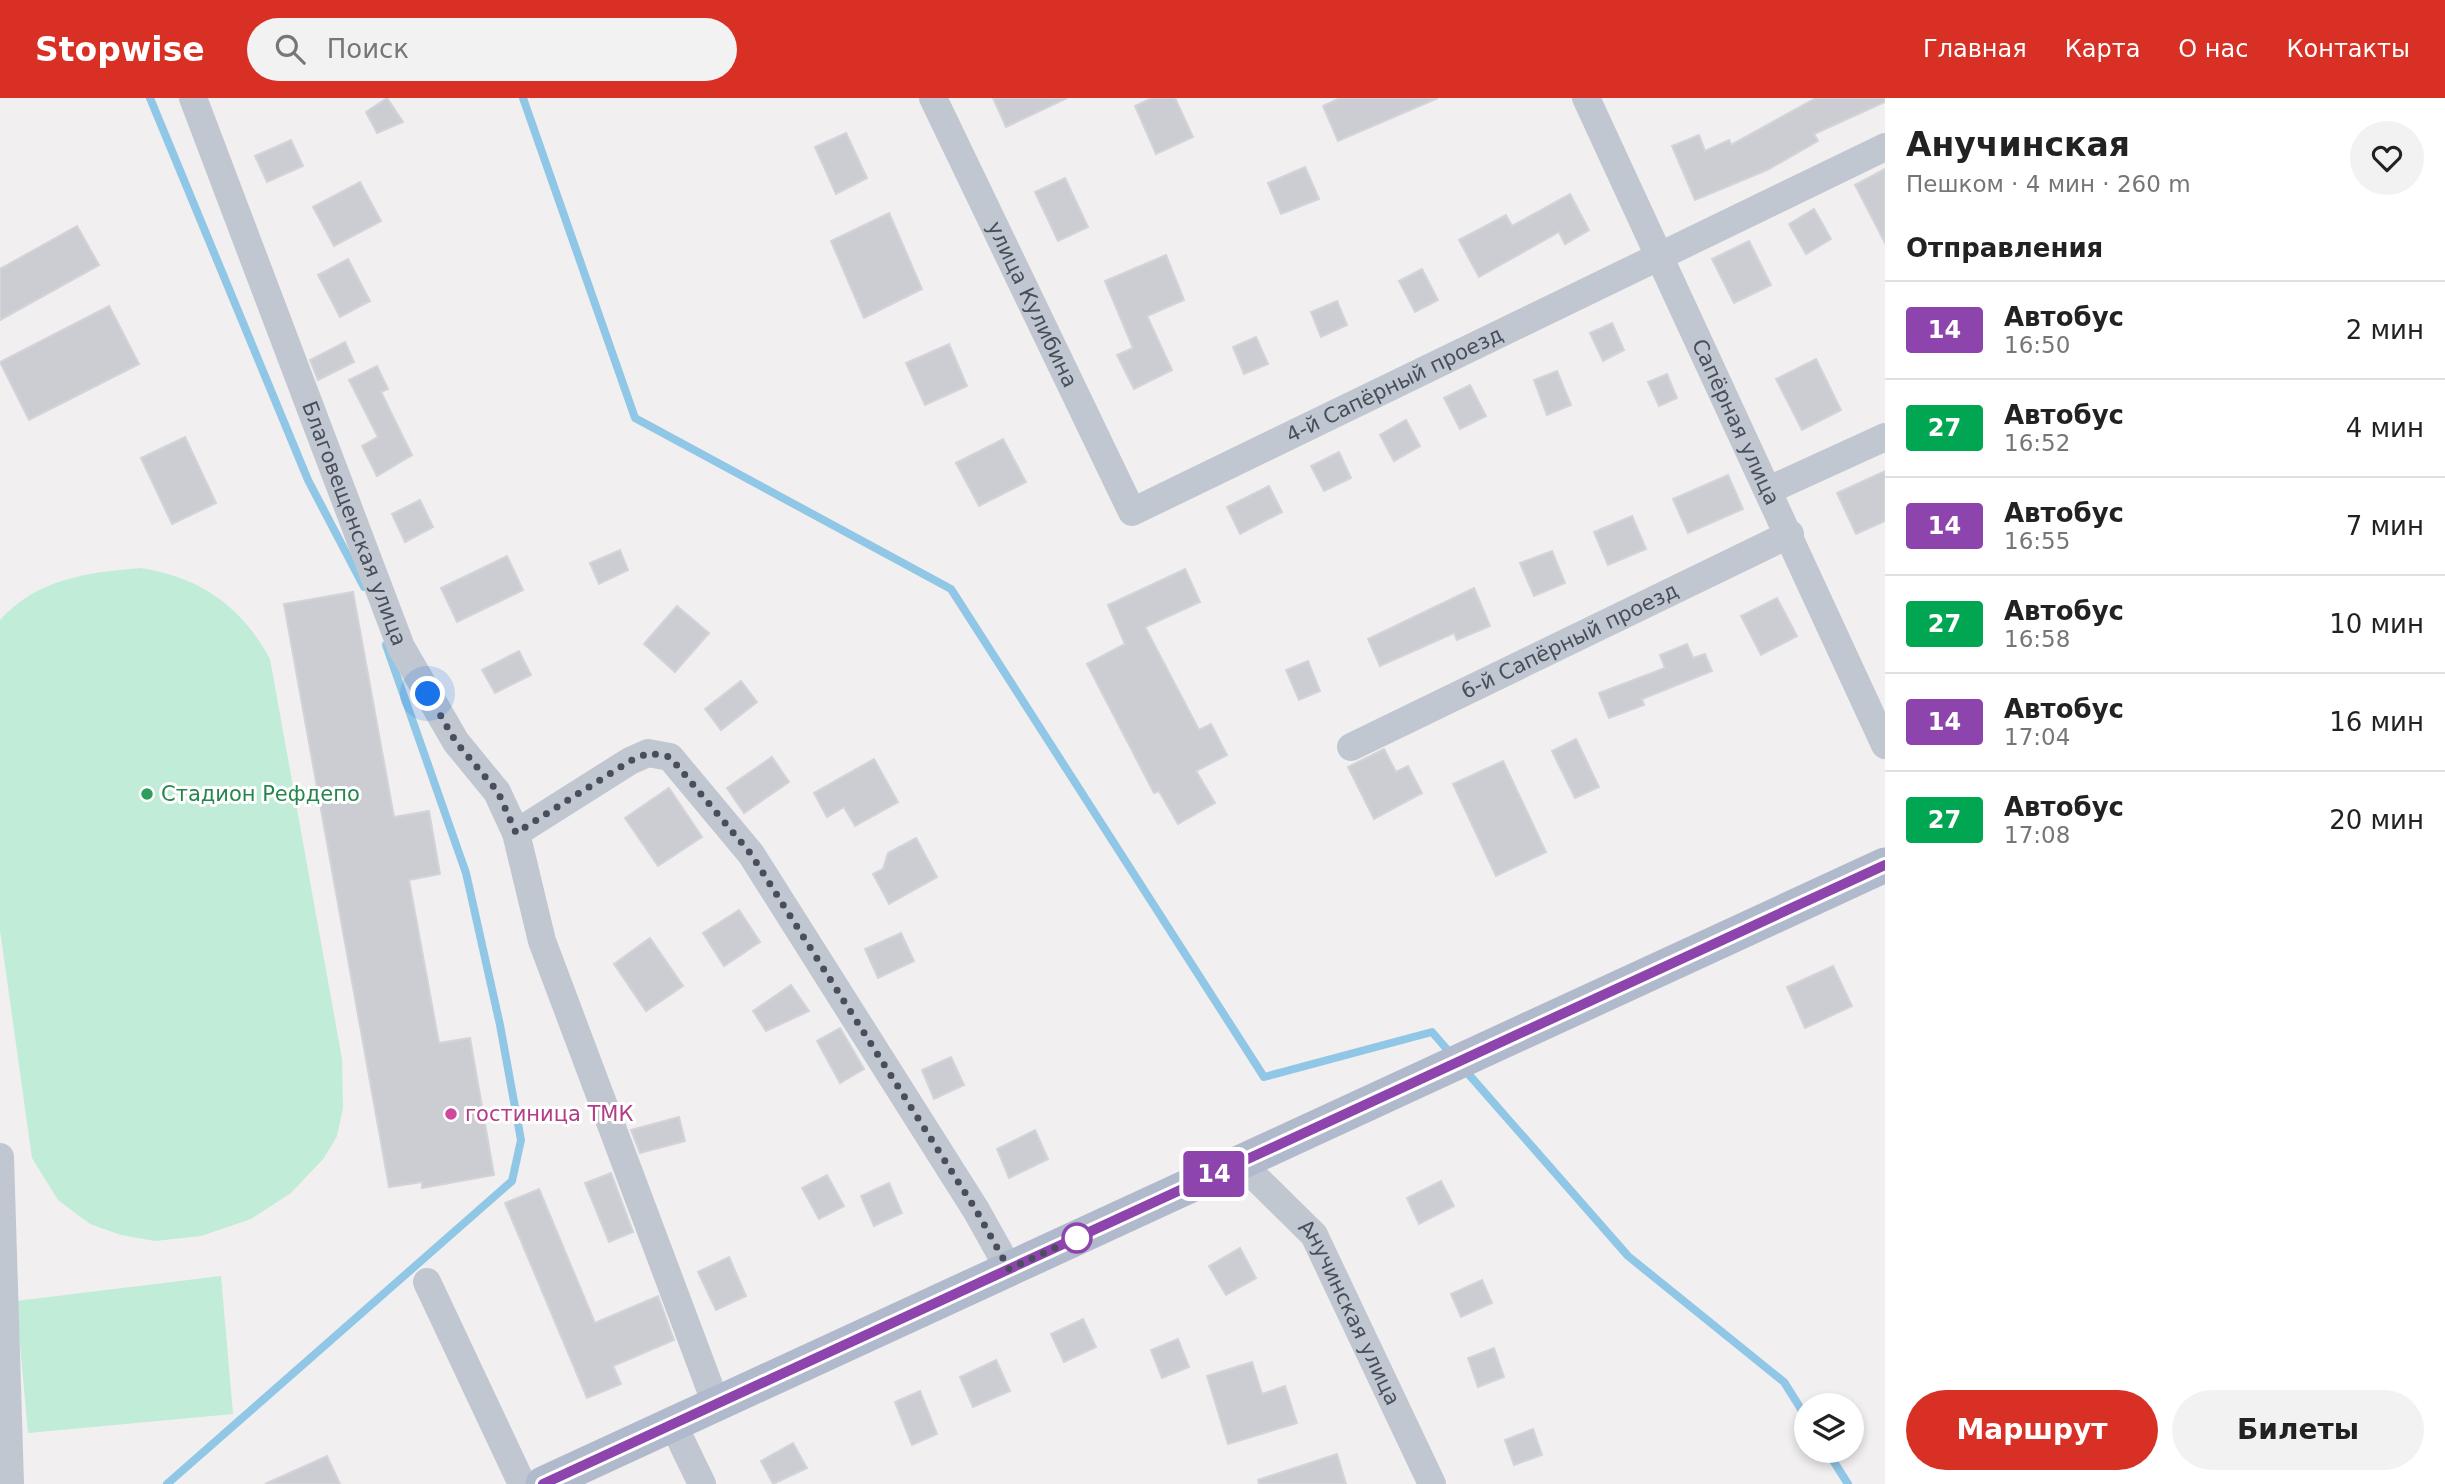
<!DOCTYPE html>
<html lang="ru">
<meta charset="utf-8">
<style>
:root{--surface:#fff;--page:#f2f2f2;--text:#222;--muted:#767676;--line:#e0e0e0;--accent:#d93025}
body{margin:0;font-family:"DejaVu Sans",sans-serif;background:var(--page);color:var(--text);height:100vh;display:flex;flex-direction:column;font-size:26px;white-space:nowrap}
*{box-sizing:border-box;margin:0}
p{font-size:23px;color:var(--muted)}
.icon{flex:none;width:38px;height:38px;fill:none;stroke:currentColor;stroke-width:2;stroke-linecap:round;stroke-linejoin:round}
.map{position:relative;flex:1;overflow:hidden}
.side{display:flex;flex-direction:column;background:var(--surface);width:560px}
.side>*{flex:none}
.badge{padding:0 14px;border-radius:5px;font-size:24px;line-height:46px}
.tools{position:absolute;left:1794px;top:1295px;display:grid;gap:14px}
.tools a{display:grid;place-items:center;width:70px;height:70px;border-radius:50%;background:var(--surface);box-shadow:0 4px 10px #0003;font-size:35px}
.you{position:absolute;width:35px;height:35px;margin:-18px;border:5px solid #fff;border-radius:50%;background:#1a73e8;box-shadow:0 0 0 10px #1a73e833}
.map>.badge{position:absolute;translate:-50% -50%;box-shadow:0 0 0 4px #fff}
h2{padding:0 21px;font-size:26px;line-height:63px}
.round{display:grid;place-items:center;flex:none;width:74px;height:74px;border-radius:37px;background:var(--page)}
.overview{display:flex;align-items:center;justify-content:space-between;height:119px;padding:0 21px}
h1{font-size:33px;font-weight:600;line-height:52px}
.primary-button{display:flex;gap:14px;margin-top:auto;padding:14px 21px}
.primary-button a{flex:1;height:80px;border-radius:42px;background:var(--accent);color:#fff;font-size:28px;font-weight:600;line-height:80px;text-align:center}
.primary-button a+a{background:var(--page);color:var(--text)}
ul{padding:0;list-style:none}
li{display:flex;align-items:center;gap:21px;height:98px;padding:0 21px;border-top:2px solid var(--line)}
li div{flex:1}
li b{display:block;font-size:26px}
li em{font-style:normal}
li .badge{min-width:77px;font-weight:700;text-align:center}
header{display:flex;align-items:center;gap:42px;box-sizing:border-box;height:98px;padding:0 35px;background:var(--accent);color:#fff}
header strong{font-size:33px}
nav{display:flex;gap:38px;margin-inline-start:auto;font-size:24px}
.search{width:490px;height:63px;background:var(--page);display:flex;align-items:center;gap:18px;box-sizing:border-box;padding:0 24px;border-radius:38px;color:var(--muted);font-size:26px}
main{display:flex;flex:1;min-height:0}
.map>svg:first-child{display:block}
.green{fill:#c1ecd8}
.lines{fill:none;stroke-linecap:round;stroke-linejoin:round}
.stream{stroke:#91c7e6;stroke-width:8}
.building{fill:#cccdd3;stroke:#d3d4da;stroke-width:2}
.minor{stroke:#c1c7d0;stroke-width:28}
.major{stroke:#b1bacc;stroke-width:35}
.line-casing{stroke:#fff;stroke-width:16}
.line{stroke:#8e44ad;stroke-width:10}
.walk{stroke:#484f5b;stroke-width:7;stroke-dasharray:0 12.6}
.leisure-dot{fill:#2e9e5b;stroke:#fff;stroke-width:2.5}
.hotel-dot{fill:#d1479c;stroke:#fff;stroke-width:2.5}
.stop-dot{fill:#fff;stroke:#8e44ad;stroke-width:3.5}
.labels{text-anchor:middle;stroke-width:6;stroke-linejoin:round;paint-order:stroke}
.street-label{font-size:21px;fill:#484f5b;stroke:#fff}
.leisure-label{font-size:21px;fill:#27864d;stroke:#fff;text-anchor:start}
.hotel-label{font-size:21px;fill:#b23c85;stroke:#fff;text-anchor:start}
</style>
<header>
<strong>Stopwise</strong>
<div class="search"><svg class="icon" aria-label="search" viewBox="0 0 24 24"><circle cx="10" cy="10" r="6"/><path d="M15 15l6 6"/></svg>Поиск</div>
<nav><a>Главная</a><a>Карта</a><a>О нас</a><a>Контакты</a></nav>
</header>
<main>
<div class="map">
<svg width="1885" height="1386" viewBox="0 0 1885 1386">
<rect width="100%" height="100%" fill="#f1efef"/>
<g class="green">
<path d="M140 470C200 479 241 508 270 561L342 961 343 1010 337 1038 324 1060 291 1095 251 1121 201 1138 155 1143 121 1137 90 1126 58 1102 32 1060 0 832V522C38 480 87 475 140 470Z"/>
<polygon points="221,1178 233,1316 28,1335 16,1203"/>
</g>
<g class="lines">
<g class="stream">
<polyline points="150,0 308,382 364,489"/>
<polyline points="523,0 635,320 951,491 1264,979 1432,934 1451,956"/>
<polyline points="1464,971 1628,1158 1784,1284 1806,1319"/>
<polyline points="1827,1353 1848,1386"/>
<polyline points="167,1386 512,1083 521,1042 500,927 466,775 386,547"/>
</g>
</g>
<g class="building">
<polygon points="387,0 403,24 377,35 366,14"/>
<polygon points="993,0 1067,0 1006,29"/>
<polygon points="1152,0 1175,0 1193,39 1156,56 1135,8"/>
<polygon points="1340,0 1438,0 1338,43 1323,8"/>
<polygon points="1816,0 1885,0 1885,4 1814,36 1818,43 1767,72 1695,102 1672,48 1699,37 1705,53 1729,42 1731,47"/>
<polygon points="846,35 867,80 836,96 815,49"/>
<polygon points="291,42 303,68 267,84 255,58"/>
<polygon points="1305,69 1319,101 1281,116 1268,85"/>
<polygon points="1885,71 1885,145 1855,87"/>
<polygon points="1065,80 1088,129 1058,143 1035,94"/>
<polygon points="360,84 381,123 334,148 313,109"/>
<polygon points="1570,96 1589,132 1565,146 1559,134 1479,179 1459,142 1506,117 1512,128"/>
<polygon points="1814,111 1831,141 1806,156 1789,126"/>
<polygon points="889,115 922,191 864,220 831,143"/>
<polygon points="77,128 99,167 0,222 0,171"/>
<polygon points="1749,143 1771,187 1734,205 1712,161"/>
<polygon points="1166,157 1184,202 1147,218 1172,272 1134,291 1117,257 1133,250 1105,183"/>
<polygon points="348,161 370,203 340,219 318,177"/>
<polygon points="1422,171 1438,202 1415,214 1399,183"/>
<polygon points="1337,203 1347,227 1321,239 1311,214"/>
<polygon points="109,208 139,266 29,322 0,264"/>
<polygon points="1612,225 1624,252 1603,263 1590,235"/>
<polygon points="1256,239 1268,266 1244,276 1233,249"/>
<polygon points="345,244 354,264 318,282 310,262"/>
<polygon points="949,246 967,288 925,307 906,265"/>
<polygon points="1816,261 1841,312 1802,332 1776,281"/>
<polygon points="377,268 388,291 381,294 412,357 377,378 362,348 378,339 349,282"/>
<polygon points="1557,273 1571,307 1547,317 1534,282"/>
<polygon points="1667,276 1677,300 1659,308 1648,284"/>
<polygon points="1470,287 1486,318 1460,331 1444,300"/>
<polygon points="1406,322 1420,348 1394,363 1380,337"/>
<polygon points="185,339 216,405 172,426 141,360"/>
<polygon points="1003,341 1026,384 979,408 956,365"/>
<polygon points="1339,354 1351,380 1324,393 1311,368"/>
<polygon points="1885,373 1885,423 1856,436 1837,395"/>
<polygon points="1728,377 1743,411 1688,435 1673,401"/>
<polygon points="1269,388 1282,414 1240,436 1227,409"/>
<polygon points="420,402 433,429 405,444 392,416"/>
<polygon points="1632,418 1646,451 1608,467 1594,434"/>
<polygon points="620,452 628,472 599,486 590,465"/>
<polygon points="1552,453 1565,485 1534,498 1520,465"/>
<polygon points="507,458 523,492 457,524 441,490"/>
<polygon points="1185,471 1200,504 1145,529 1199,632 1211,626 1227,657 1196,673 1215,705 1178,726 1159,693 1154,695 1087,566 1125,546 1108,507"/>
<polygon points="1474,490 1490,528 1457,542 1454,535 1380,568 1368,541"/>
<polygon points="353,494 394,719 429,713 440,776 409,782 439,945 470,940 494,1077 422,1090 422,1084 389,1089 284,506"/>
<polygon points="1777,500 1797,538 1761,557 1741,518"/>
<polygon points="677,508 709,535 675,574 644,546"/>
<polygon points="1687,546 1693,560 1705,556 1712,573 1642,601 1644,607 1609,620 1599,595 1665,570 1660,557"/>
<polygon points="519,553 531,577 495,595 482,572"/>
<polygon points="1308,563 1320,593 1299,602 1286,572"/>
<polygon points="741,583 757,604 721,632 705,611"/>
<polygon points="1576,641 1599,689 1575,700 1552,653"/>
<polygon points="1384,651 1396,674 1408,668 1422,695 1374,721 1348,669"/>
<polygon points="772,659 789,684 744,715 727,690"/>
<polygon points="874,661 898,704 855,728 844,709 827,719 814,695"/>
<polygon points="1503,663 1546,754 1496,778 1453,686"/>
<polygon points="669,690 702,739 658,768 625,720"/>
<polygon points="916,740 937,779 889,806 873,776 883,771 888,755"/>
<polygon points="739,812 760,844 724,868 703,835"/>
<polygon points="901,835 914,863 878,880 865,851"/>
<polygon points="650,840 683,888 646,913 614,866"/>
<polygon points="1833,868 1852,908 1805,930 1787,889"/>
<polygon points="791,887 809,913 766,933 753,913"/>
<polygon points="840,930 864,971 840,985 817,943"/>
<polygon points="951,959 964,987 934,1001 922,972"/>
<polygon points="679,1019 685,1043 640,1055 631,1032"/>
<polygon points="1035,1032 1048,1061 1009,1080 997,1051"/>
<polygon points="611,1075 633,1134 609,1144 585,1085"/>
<polygon points="827,1077 844,1108 819,1121 802,1090"/>
<polygon points="1441,1083 1454,1108 1419,1126 1407,1100"/>
<polygon points="889,1085 902,1115 874,1128 861,1098"/>
<polygon points="539,1091 595,1225 658,1198 674,1242 613,1268 621,1286 587,1300 505,1105"/>
<polygon points="1240,1150 1256,1180 1226,1197 1209,1168"/>
<polygon points="729,1159 746,1198 716,1212 698,1174"/>
<polygon points="1482,1182 1492,1205 1461,1219 1451,1196"/>
<polygon points="1083,1221 1096,1249 1064,1264 1051,1236"/>
<polygon points="1178,1241 1189,1269 1162,1280 1151,1252"/>
<polygon points="1494,1250 1504,1279 1478,1289 1468,1260"/>
<polygon points="996,1262 1010,1293 973,1309 960,1279"/>
<polygon points="1252,1264 1262,1296 1285,1288 1297,1325 1228,1346 1207,1278"/>
<polygon points="920,1293 937,1336 912,1347 895,1304"/>
<polygon points="1533,1331 1542,1357 1514,1367 1505,1342"/>
<polygon points="793,1345 807,1370 773,1386 761,1363"/>
<polygon points="1337,1356 1346,1386 1259,1386 1258,1382"/>
<polygon points="327,1358 340,1386 265,1386"/>
</g>
<g class="lines">
<g class="minor">
<path id="s1" d="M193 0 401 549 456 644 497 694 516 735 542 843 716 1306"/>
<path id="s2" d="M933 0 1132 414 1885 49"/>
<path id="s3" d="M1586 0 1885 647"/>
<polyline points="1769,392 1885,339"/>
<path id="s4" d="M1351 649 1790 436"/>
<polyline points="516,735 630,663 648,655 670,659 751,756 976,1112 1009,1171"/>
<polyline points="0,1059 10,1386"/>
<path id="s5" d="M1240 1064 1314 1137 1432 1386"/>
<polyline points="427,1184 522,1386"/>
<polyline points="673,1326 702,1386"/>
</g>
<polyline class="major" points="543,1386 1885,767"/>
</g>
<g class="lines">
<defs>
<polyline id="line" points="543,1386 1885,767"/>
</defs>
<use href="#line" class="line-casing"/>
<use href="#line" class="line"/>
<polyline class="walk" points="428,596 456,644 498,694 516,735 630,663 649,655 670,659 751,756 976,1112 1009,1171 1077,1140"/>
</g>
<circle class="leisure-dot" cx="147" cy="696" r="7"/>
<circle class="hotel-dot" cx="451" cy="1016" r="7"/>
<circle class="stop-dot" cx="1077" cy="1140" r="14"/>
<g class="labels">
<g class="street-label">
<text dy="7" stroke="none"><textPath href="#s2" startOffset="229">улица Кулибина</textPath></text>
<text dy="7" stroke="none"><textPath href="#s2" startOffset="751">4-й Сапёрный проезд</textPath></text>
<text dy="7" stroke="none"><textPath href="#s3" startOffset="357">Сапёрная улица</textPath></text>
<text dy="7" stroke="none"><textPath href="#s1" startOffset="455">Благовещенская улица</textPath></text>
<text dy="7" stroke="none"><textPath href="#s4" startOffset="243">6-й Сапёрный проезд</textPath></text>
<text dy="7" stroke="none"><textPath href="#s5" startOffset="189">Анучинская улица</textPath></text>
</g>
<g class="leisure-label">
<text x="161" y="703">Стадион Рефдепо</text>
</g>
<g class="hotel-label">
<text x="465" y="1023">гостиница ТМК</text>
</g>
</g>
</svg>
<div class="tools">
<a><svg class="icon" aria-label="layers" viewBox="0 0 24 24"><path d="M12 4l9 5-9 5-9-5zM3 14l9 5 9-5"/></svg></a>
</div>
<div class="you" style="left:428px;top:596px"></div>
<b class="badge" style="left:1214px;top:1076px;background:#8e44ad;color:#fff">14</b>
</div>
<section class="side">
<div class="overview"><div><h1>Анучинская</h1><p>Пешком · 4 мин · 260 m</p></div><a class="round"><svg class="icon" aria-label="heart" viewBox="0 0 24 24"><path d="M12 20l-8-8c-3-5 5-10 8-4 3-6 11-1 8 4z"/></svg></a></div>
<h2>Отправления</h2>
<ul>
<li><span class="badge" style="background:#8e44ad;color:#fff">14</span><div><b>Автобус</b><p>16:50</p></div><em>2 мин</em></li>
<li><span class="badge" style="background:#00a651;color:#fff">27</span><div><b>Автобус</b><p>16:52</p></div><em>4 мин</em></li>
<li><span class="badge" style="background:#8e44ad;color:#fff">14</span><div><b>Автобус</b><p>16:55</p></div><em>7 мин</em></li>
<li><span class="badge" style="background:#00a651;color:#fff">27</span><div><b>Автобус</b><p>16:58</p></div><em>10 мин</em></li>
<li><span class="badge" style="background:#8e44ad;color:#fff">14</span><div><b>Автобус</b><p>17:04</p></div><em>16 мин</em></li>
<li><span class="badge" style="background:#00a651;color:#fff">27</span><div><b>Автобус</b><p>17:08</p></div><em>20 мин</em></li>
</ul>
<div class="primary-button"><a>Маршрут</a><a>Билеты</a></div>
</section>
</main>
